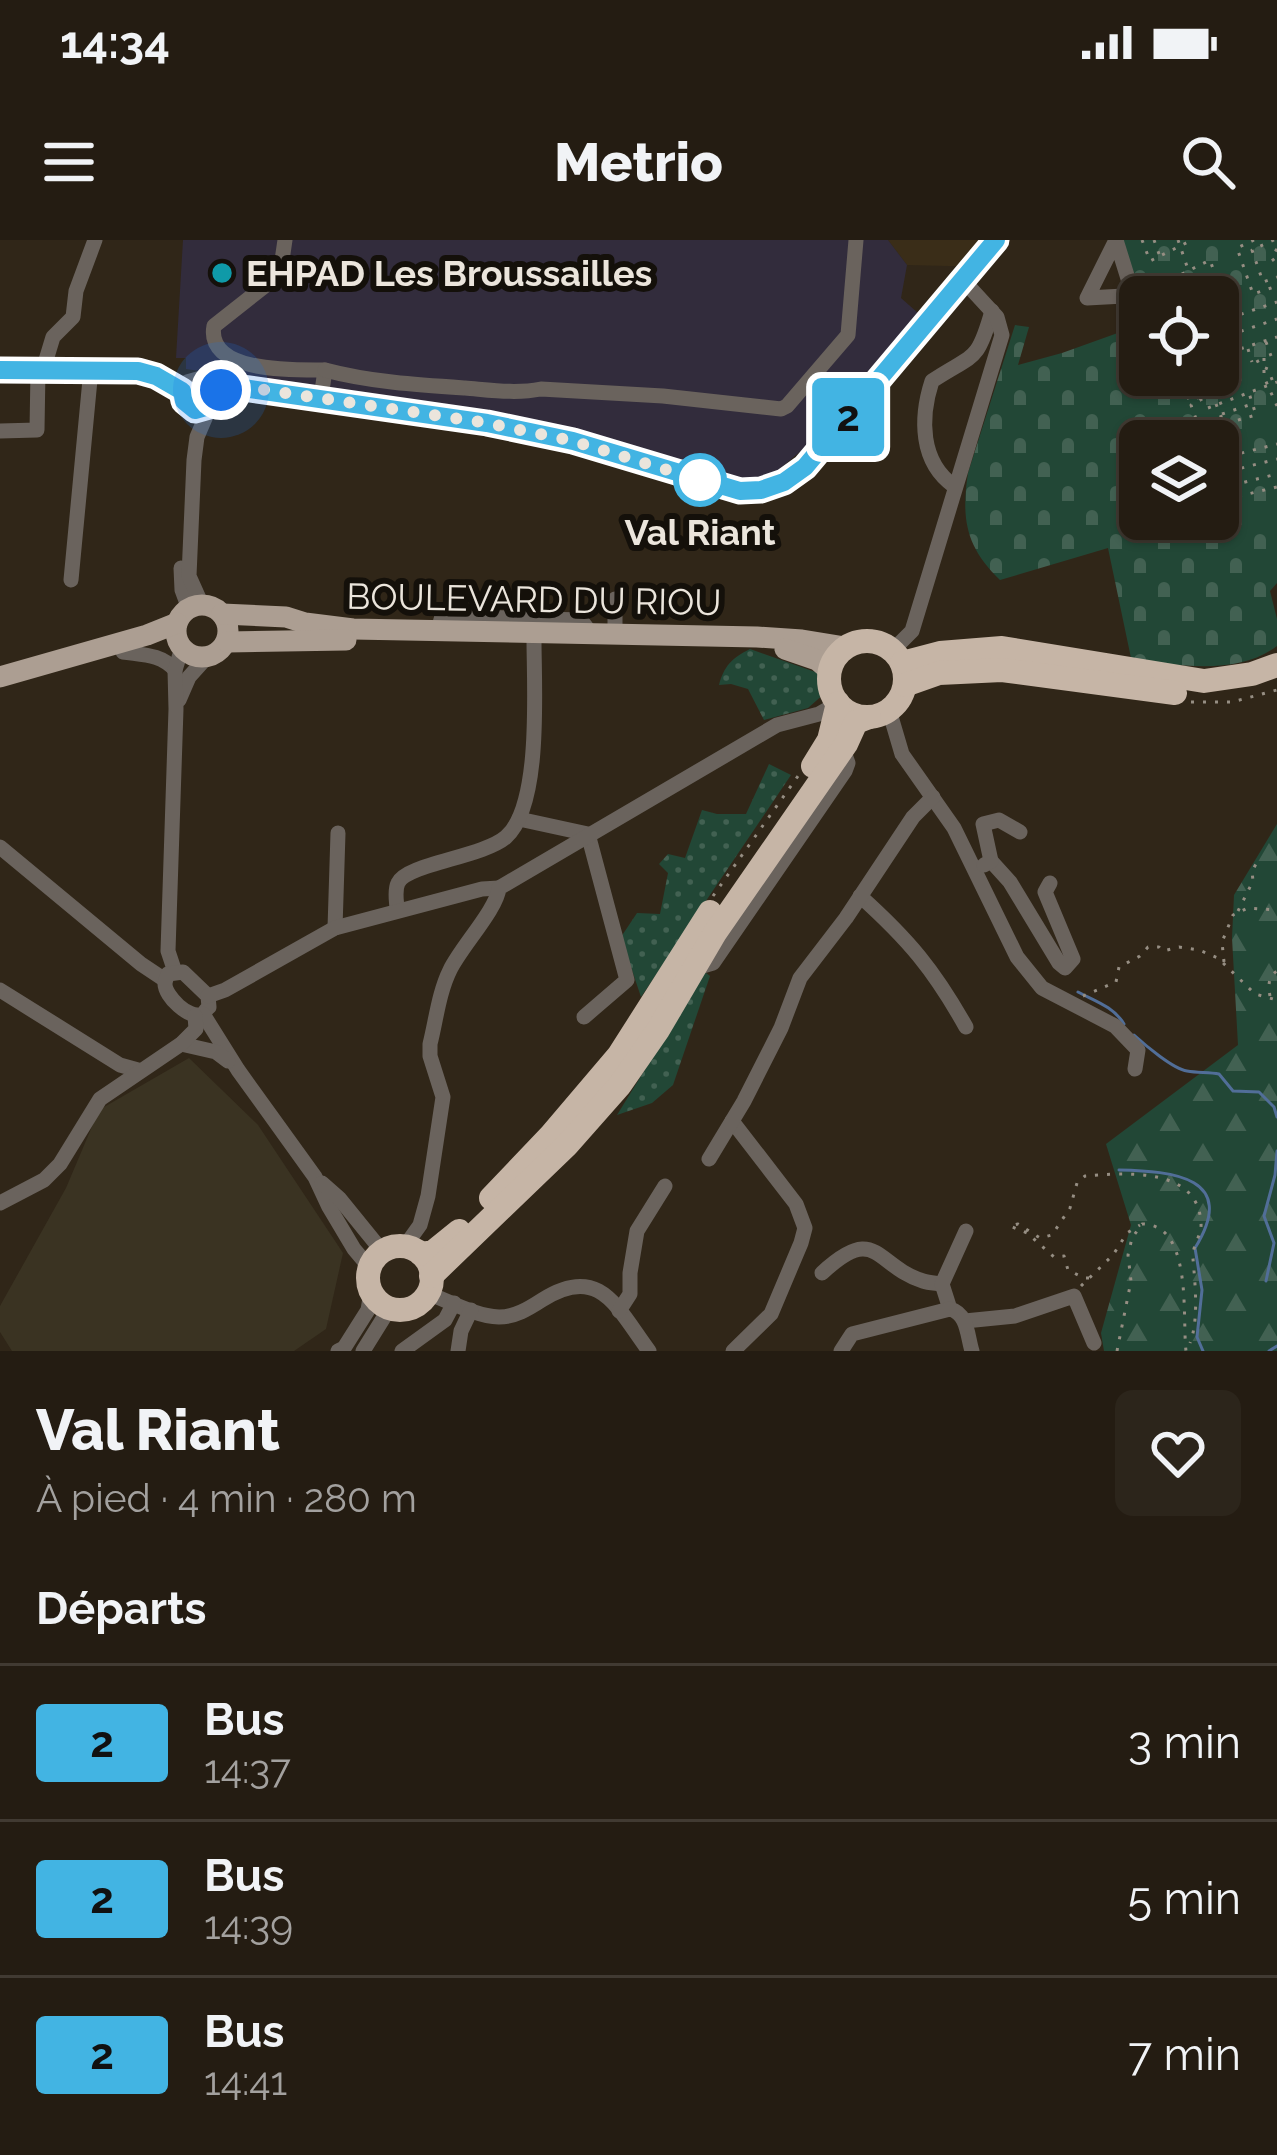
<!DOCTYPE html>
<html lang="fr">
<meta charset="utf-8">
<style>
:root{--surface:#241c12;--page:#2c251b;--text:#f1f3f6;--muted:#a3a19f;--line:#413a32}
body{margin:0;font-family:Raleway,sans-serif;background:var(--page);color:var(--text);height:100vh;display:flex;flex-direction:column;font-size:45px;white-space:nowrap}
*{box-sizing:border-box;margin:0}
p{font-size:39px;color:var(--muted)}
.icon{flex:none;width:66px;height:66px;fill:none;stroke:currentColor;stroke-width:2;stroke-linecap:round;stroke-linejoin:round}
.map{position:relative;height:1111px;overflow:hidden}
.drawer{display:flex;flex-direction:column;background:var(--surface);flex:1}
.drawer>*{flex:none}
.badge{padding:0 24px;border-radius:9px;font-size:42px;line-height:78px}
.controls{position:absolute;left:1119px;top:36px;display:grid;gap:24px}
.controls a{display:grid;place-items:center;width:120px;height:120px;border-radius:18px;background:var(--surface);box-shadow:0 3px 9px #0004,0 0 0 3px var(--line);font-size:60px}
.you{position:absolute;width:60px;height:60px;margin:-30px;border:9px solid #fff;border-radius:50%;background:#1a73e8;box-shadow:0 0 0 18px #1a73e833}
.map>.badge{position:absolute;translate:-50% -50%;box-shadow:0 0 0 6px #fff}
h2{padding:0 36px;font-size:45px;line-height:108px}
.round{display:grid;place-items:center;flex:none;width:126px;height:126px;border-radius:18px;background:var(--page)}
.overview{display:flex;align-items:center;justify-content:space-between;height:204px;padding:0 36px}
h1{font-size:57px;font-weight:800;line-height:90px}
ul{padding:0;list-style:none}
li{display:flex;align-items:center;gap:36px;height:156px;padding:0 36px;border-top:3px solid var(--line)}
li div{flex:1}
li b{display:block;font-size:45px}
li em{font-style:normal}
li .badge{min-width:132px;font-weight:700;text-align:center}
.status{display:flex;justify-content:space-between;align-items:center;height:84px;padding:0 60px;background:var(--surface);direction:ltr}
.status svg{height:33px;fill:currentColor}
header{display:flex;justify-content:space-between;align-items:center;height:156px;padding:0 36px;background:var(--surface);font-size:54px;font-weight:800}
.map>svg:first-child{display:block}
.built{fill:#3a2d18}
.industrial{fill:#3a3322}
.medical{fill:#322c3c}
.forest{fill:url(#forest-firs)}
.cemetery{fill:url(#cemetery-stones);fill-rule:evenodd}
.park{fill:url(#park-dots)}
.lines{fill:none;stroke-linecap:round;stroke-linejoin:round}
.stream{stroke:#516e98;stroke-width:3}
.path{stroke:#968e83;stroke-width:3;stroke-dasharray:3 9;stroke-linecap:butt}
.minor{stroke:#6a635d;stroke-width:15}
.major{stroke:#ac9e92;stroke-width:21}
.highway{stroke:#c6b5a6;stroke-width:24}
.line-casing{stroke:#fff;stroke-width:27}
.line{stroke:#42b4e3;stroke-width:18}
.walk{stroke:#ebe5dc;stroke-width:12;stroke-dasharray:0 21.6}
.culture-dot{fill:#0f9aa8;stroke:#14100a;stroke-width:4.5}
.stop-dot{fill:#fff;stroke:#42b4e3;stroke-width:6}
.labels{text-anchor:middle;stroke-width:12;stroke-linejoin:round;paint-order:stroke}
.poi-label{font-size:36px;font-weight:bold;fill:#ebe5dc;stroke:#14100a;text-anchor:start}
.stop-label{font-size:36px;font-weight:bold;fill:#ebe5dc;stroke:#14100a}
.street-label{font-size:36px;fill:#ebe5dc;stroke:#14100a}
</style>
<div class="status"><b>14:34</b><svg viewBox="0 0 49 12"><path d="M0 12V9h3v3zM5 12V6h3v6zM10 12V3h3v9zM15 12V0h3v12zM26 1h20v11H26zM47 4h2v5h-2z"/></svg></div>
<header><svg class="icon" aria-label="menu" viewBox="0 0 24 24"><path d="M4 6h16M4 12h16M4 18h16"/></svg>Metrio<svg class="icon" aria-label="search" viewBox="0 0 24 24"><circle cx="10" cy="10" r="6"/><path d="M15 15l6 6"/></svg></header>
<div class="map">
<svg width="1277" height="1111" viewBox="0 0 1277 1111">
<defs>
<pattern id="forest-firs" width="22" height="20" patternUnits="userSpaceOnUse" patternTransform="scale(3)"><rect width="22" height="20" fill="#224736"/><path d="M5 1l3.5 6h-7zM16 11l3.5 6h-7z" fill="#426152"/></pattern>
<pattern id="cemetery-stones" width="16" height="16" patternUnits="userSpaceOnUse" patternTransform="scale(3)"><rect width="16" height="16" fill="#224736"/><path d="M2 7V4a2 2 0 0 1 4 0v3zM10 15v-3a2 2 0 0 1 4 0v3z" fill="#426152"/></pattern>
<pattern id="park-dots" width="8" height="8" patternUnits="userSpaceOnUse" patternTransform="scale(3)"><rect width="8" height="8" fill="#224736"/><path d="M2 2h.1M6 6h.1" fill="none" stroke="#426152" stroke-width="1.8" stroke-linecap="round"/></pattern>
</defs>
<rect width="100%" height="100%" fill="#302618"/>
<polygon class="built" points="888,0 982,0 960,26 948,26 907,25"/>
<polygon class="industrial" points="189,818 258,885 343,1013 326,1089 294,1111 12,1111 0,1092 0,1066 66,948 99,870"/>
<polygon class="medical" points="183,0 888,0 907,25 901,58 918,73 802,210 775,233 758,239 727,239 605,197 565,187 186,129 186,118 176,118"/>
<polygon class="forest" points="1277,584 1277,1111 1104,1111 1101,1093 1131,985 1106,904 1238,805 1232,698 1234,655"/>
<path class="cemetery" d="M1121 0H1277V343L1270 351 1277 379V406C1238 436 1177 426 1131 418L1108 308 1000 340C966 307 961 279 968 233L1015 85 1029 87 1018 125 1062 113 1140 85V135H1218V57H1142ZM1140 201H1218V279H1140Z"/>
<g class="park">
<path d="M750 409 821 434 825 453 808 468 764 480 748 449 731 444 719 445C724 426 732 418 750 409Z"/>
<polygon points="769,524 791,535 641,757 621,697 637,673 660,674 668,633 659,624 668,614 685,618 702,570 717,574 746,574"/>
<polygon points="705,732 710,736 673,845 652,863 617,875"/>
</g>
<g class="lines">
<g class="stream">
<path d="M1078 752C1095 761 1114 767 1124 784"/>
<path d="M1134 795C1145 805 1173 829 1187 831 1198 833 1209 832 1219 834L1233 851 1259 852 1274 867 1277 877"/>
<path d="M1119 930C1173 931 1239 937 1195 1008L1202 1050 1197 1097 1203 1111"/>
<polyline points="1266,1041 1274,1003 1264,976 1275,935 1277,911"/>
<polyline points="1269,1111 1277,1106"/>
</g>
<g class="path">
<polyline points="1142,0 1150,21 1192,0"/>
<polyline points="1154,0 1159,14"/>
<polyline points="1178,0 1193,44 1198,45 1201,54 1198,57"/>
<polyline points="1254,0 1237,8 1253,54 1277,46"/>
<polyline points="1274,0 1252,10 1263,42 1277,37"/>
<polyline points="1277,9 1271,17 1277,25"/>
<polyline points="1192,45 1196,57"/>
<polyline points="1167,57 1162,44 1210,20 1225,63 1218,65"/>
<polyline points="1175,57 1172,48 1205,32 1214,57"/>
<polyline points="1218,82 1277,62"/>
<polyline points="1218,99 1277,79"/>
<polyline points="1266,102 1271,116"/>
<polyline points="1248,109 1252,122"/>
<polyline points="1218,116 1277,97"/>
<polyline points="1264,118 1264,137 1277,166"/>
<polyline points="1257,120 1260,126 1268,129 1273,142"/>
<polyline points="1184,145 1189,160 1201,157"/>
<polyline points="1216,164 1224,184 1256,175 1249,153"/>
<polyline points="1208,168 1277,142"/>
<polyline points="1222,174 1252,164"/>
<polyline points="1204,201 1191,165 1204,158"/>
<polyline points="1218,210 1218,214"/>
<polyline points="1218,219 1277,204"/>
<polyline points="1218,234 1277,219"/>
<polyline points="1218,241 1223,260 1277,247"/>
<polyline points="1221,248 1277,234"/>
<polyline points="1191,462 1232,462 1277,450"/>
<polyline points="713,656 798,536"/>
<polyline points="1238,671 1253,641 1252,631 1256,624 1253,622"/>
<polyline points="1224,722 1222,702 1233,675 1248,668 1277,670"/>
<polyline points="1083,756 1116,742 1119,727 1140,716 1148,707 1159,707 1163,711 1179,707 1199,710 1218,718 1255,754 1277,760"/>
<path d="M1270 756C1268 746 1268 737 1277 731"/>
<path d="M1089 1038H1084L1068 1030 1064 1016 1054 1017 1027 993 1010 986 1018 984 1040 998 1052 995 1070 968 1077 943 1085 936C1124 933 1198 926 1201 983 1202 996 1192 1004 1193 1019 1195 1043 1199 1080 1190 1103"/>
<polyline points="1081,1046 1113,1015 1127,993 1140,985"/>
<path d="M1117 1111 1131 1041 1128 1015 1132 998 1142 984C1193 984 1182 1076 1186 1111"/>
</g>
<g class="minor">
<path d="M285 0 280 34 214 86C205 133 294 130 325 130L321 158"/>
<polygon points="1116,0 1130,45 1124,56 1087,58"/>
<polyline points="0,130 138,131 156,136 182,151 183,161 195,170"/>
<polyline points="43,130 53,97 73,77 76,51 95,0"/>
<path d="M325 130C370 142 418 145 465 148 490 150 516 154 541 149L663 156 781 169 787 166 848 95 856 0"/>
<polyline points="182,151 187,142 201,138 213,148 252,149 487,183 573,201 740,251 761,251 784,242 805,227 996,0"/>
<polyline points="0,191 37,190 38,130"/>
<path d="M954 246C920 222 920 178 932 141 974 113 977 124 992 71"/>
<polyline points="181,328 182,350 189,369"/>
<polyline points="71,340 91,129"/>
<polyline points="202,365 189,336 194,220 197,197 212,162"/>
<polyline points="438,390 442,376 581,380 590,392"/>
<polyline points="615,392 615,359"/>
<polyline points="891,408 899,404 912,391 1002,95 997,77 962,39"/>
<path d="M123 412C143 415 161 414 175 430"/>
<polyline points="179,460 189,437 207,417"/>
<polyline points="889,470 902,514 954,588 1017,717 1042,748 1115,786 1138,810 1135,829"/>
<polyline points="519,579 588,594 627,740 584,777"/>
<polyline points="0,607 141,724 165,740"/>
<polyline points="991,621 1010,642 1059,723 1065,728 1073,719 1045,652 1050,643"/>
<polyline points="984,625 991,621 983,584 999,580 1020,592"/>
<path d="M860 656C909 700 934 730 966 787"/>
<path d="M397 670C397 662 394 651 398 643 406 624 483 617 506 597 542 565 534 447 534 400"/>
<polyline points="335,688 338,593"/>
<polyline points="696,728 713,723 845,531 848,523 843,509"/>
<polyline points="175,732 168,711 176,469 175,430 182,408"/>
<path d="M183 732 208 756 209 767C206 769 205 773 202 774 189 780 165 756 165 744 165 740 167 737 168 734Z"/>
<polyline points="0,750 120,825 138,830"/>
<polyline points="208,756 225,750 335,688 482,649 499,648"/>
<polyline points="203,774 238,830 315,937 329,967 354,1009 370,1028"/>
<polyline points="181,804 216,812 228,821"/>
<polyline points="732,881 796,964 805,988 801,1003 771,1074 733,1111"/>
<polyline points="709,919 744,861 781,788 800,738 846,678 913,577 933,557"/>
<polyline points="322,943 339,958 382,1011"/>
<polyline points="0,963 44,940 60,924 100,859 181,804 196,789 195,776"/>
<path d="M405 1006 420 985 428 956 443 857 430 816V804C436 780 439 752 450 730 461 707 497 669 499 648L777 485 819 474 838 463"/>
<path d="M822 1033C877 982 875 1026 923 1041 929 1043 936 1043 942 1044"/>
<path d="M427 1053C449 1061 475 1076 499 1077 515 1077 528 1069 542 1060 600 1023 617 1068 649 1111"/>
<polyline points="950,1069 942,1044 966,991"/>
<polyline points="619,1071 630,1054 630,1033 637,991 665,946"/>
<polyline points="965,1081 1015,1076 1074,1056 1094,1103"/>
<polyline points="338,1111 344,1108 368,1070 371,1052"/>
<polyline points="363,1111 386,1074 396,1069"/>
<polyline points="402,1111 445,1080 454,1063"/>
<polyline points="458,1111 461,1091 471,1070"/>
<path d="M841 1111 852 1094 950 1069C968 1074 967 1095 972 1111"/>
</g>
<g class="major">
<circle cx="202" cy="391" r="26"/>
<polyline points="222,374 286,377 305,383 353,389 757,397 802,400 845,407"/>
<polyline points="227,402 346,400"/>
<polyline points="785,409 817,420 830,431"/>
<polyline points="0,437 147,395 177,383"/>
</g>
<g class="highway">
<circle cx="867" cy="439" r="38"/>
<polyline points="902,423 940,413 1002,408 1204,441 1252,434 1277,425"/>
<polyline points="905,445 939,433 1002,430 1175,453"/>
<polyline points="813,526 829,500 838,463"/>
<polyline points="491,958 551,895 619,815 710,672"/>
<circle cx="400" cy="1038" r="32"/>
<polyline points="421,1014 433,1012 459,991"/>
<polyline points="431,1036 567,905 620,845 658,790 715,693 846,504 856,482 869,477"/>
</g>
</g>
<g class="lines">
<defs>
<polyline id="line" points="0,130 138,131 156,136 182,151 184,161 195,170 209,166 214,158 213,148 236,147 487,183 573,201 740,251 761,250 784,242 805,227 996,0"/>
</defs>
<use href="#line" class="line-casing"/>
<use href="#line" class="line"/>
<polyline class="walk" points="221,150 252,148 487,183 573,201 700,240"/>
</g>
<circle class="culture-dot" cx="222" cy="33" r="12"/>
<circle class="stop-dot" cx="700" cy="240" r="24"/>
<g class="labels">
<g class="poi-label">
<text x="246" y="46">EHPAD Les Broussailles</text>
</g>
<g class="stop-label">
<text x="700" y="305">Val Riant</text>
</g>
<g class="street-label">
<text transform="translate(534 359) rotate(1)" y="13">BOULEVARD DU RIOU</text>
</g>
</g>
</svg>
<div class="controls">
<a><svg class="icon" aria-label="locate" viewBox="0 0 24 24"><circle cx="12" cy="12" r="6"/><path d="M12 2v4M12 18v4M2 12h4M18 12h4"/></svg></a>
<a><svg class="icon" aria-label="layers" viewBox="0 0 24 24"><path d="M12 4l9 5-9 5-9-5zM3 14l9 5 9-5"/></svg></a>
</div>
<div class="you" style="left:221px;top:150px"></div>
<b class="badge" style="left:848px;top:177px;background:#42b4e3;color:#111">2</b>
</div>
<section class="drawer">
<div class="overview"><div><h1>Val Riant</h1><p>À pied · 4 min · 280 m</p></div><a class="round"><svg class="icon" aria-label="heart" viewBox="0 0 24 24"><path d="M12 20l-8-8c-3-5 5-10 8-4 3-6 11-1 8 4z"/></svg></a></div>
<h2>Départs</h2>
<ul>
<li><span class="badge" style="background:#42b4e3;color:#111">2</span><div><b>Bus</b><p>14:37</p></div><em>3 min</em></li>
<li><span class="badge" style="background:#42b4e3;color:#111">2</span><div><b>Bus</b><p>14:39</p></div><em>5 min</em></li>
<li><span class="badge" style="background:#42b4e3;color:#111">2</span><div><b>Bus</b><p>14:41</p></div><em>7 min</em></li>
</ul>
</section>
